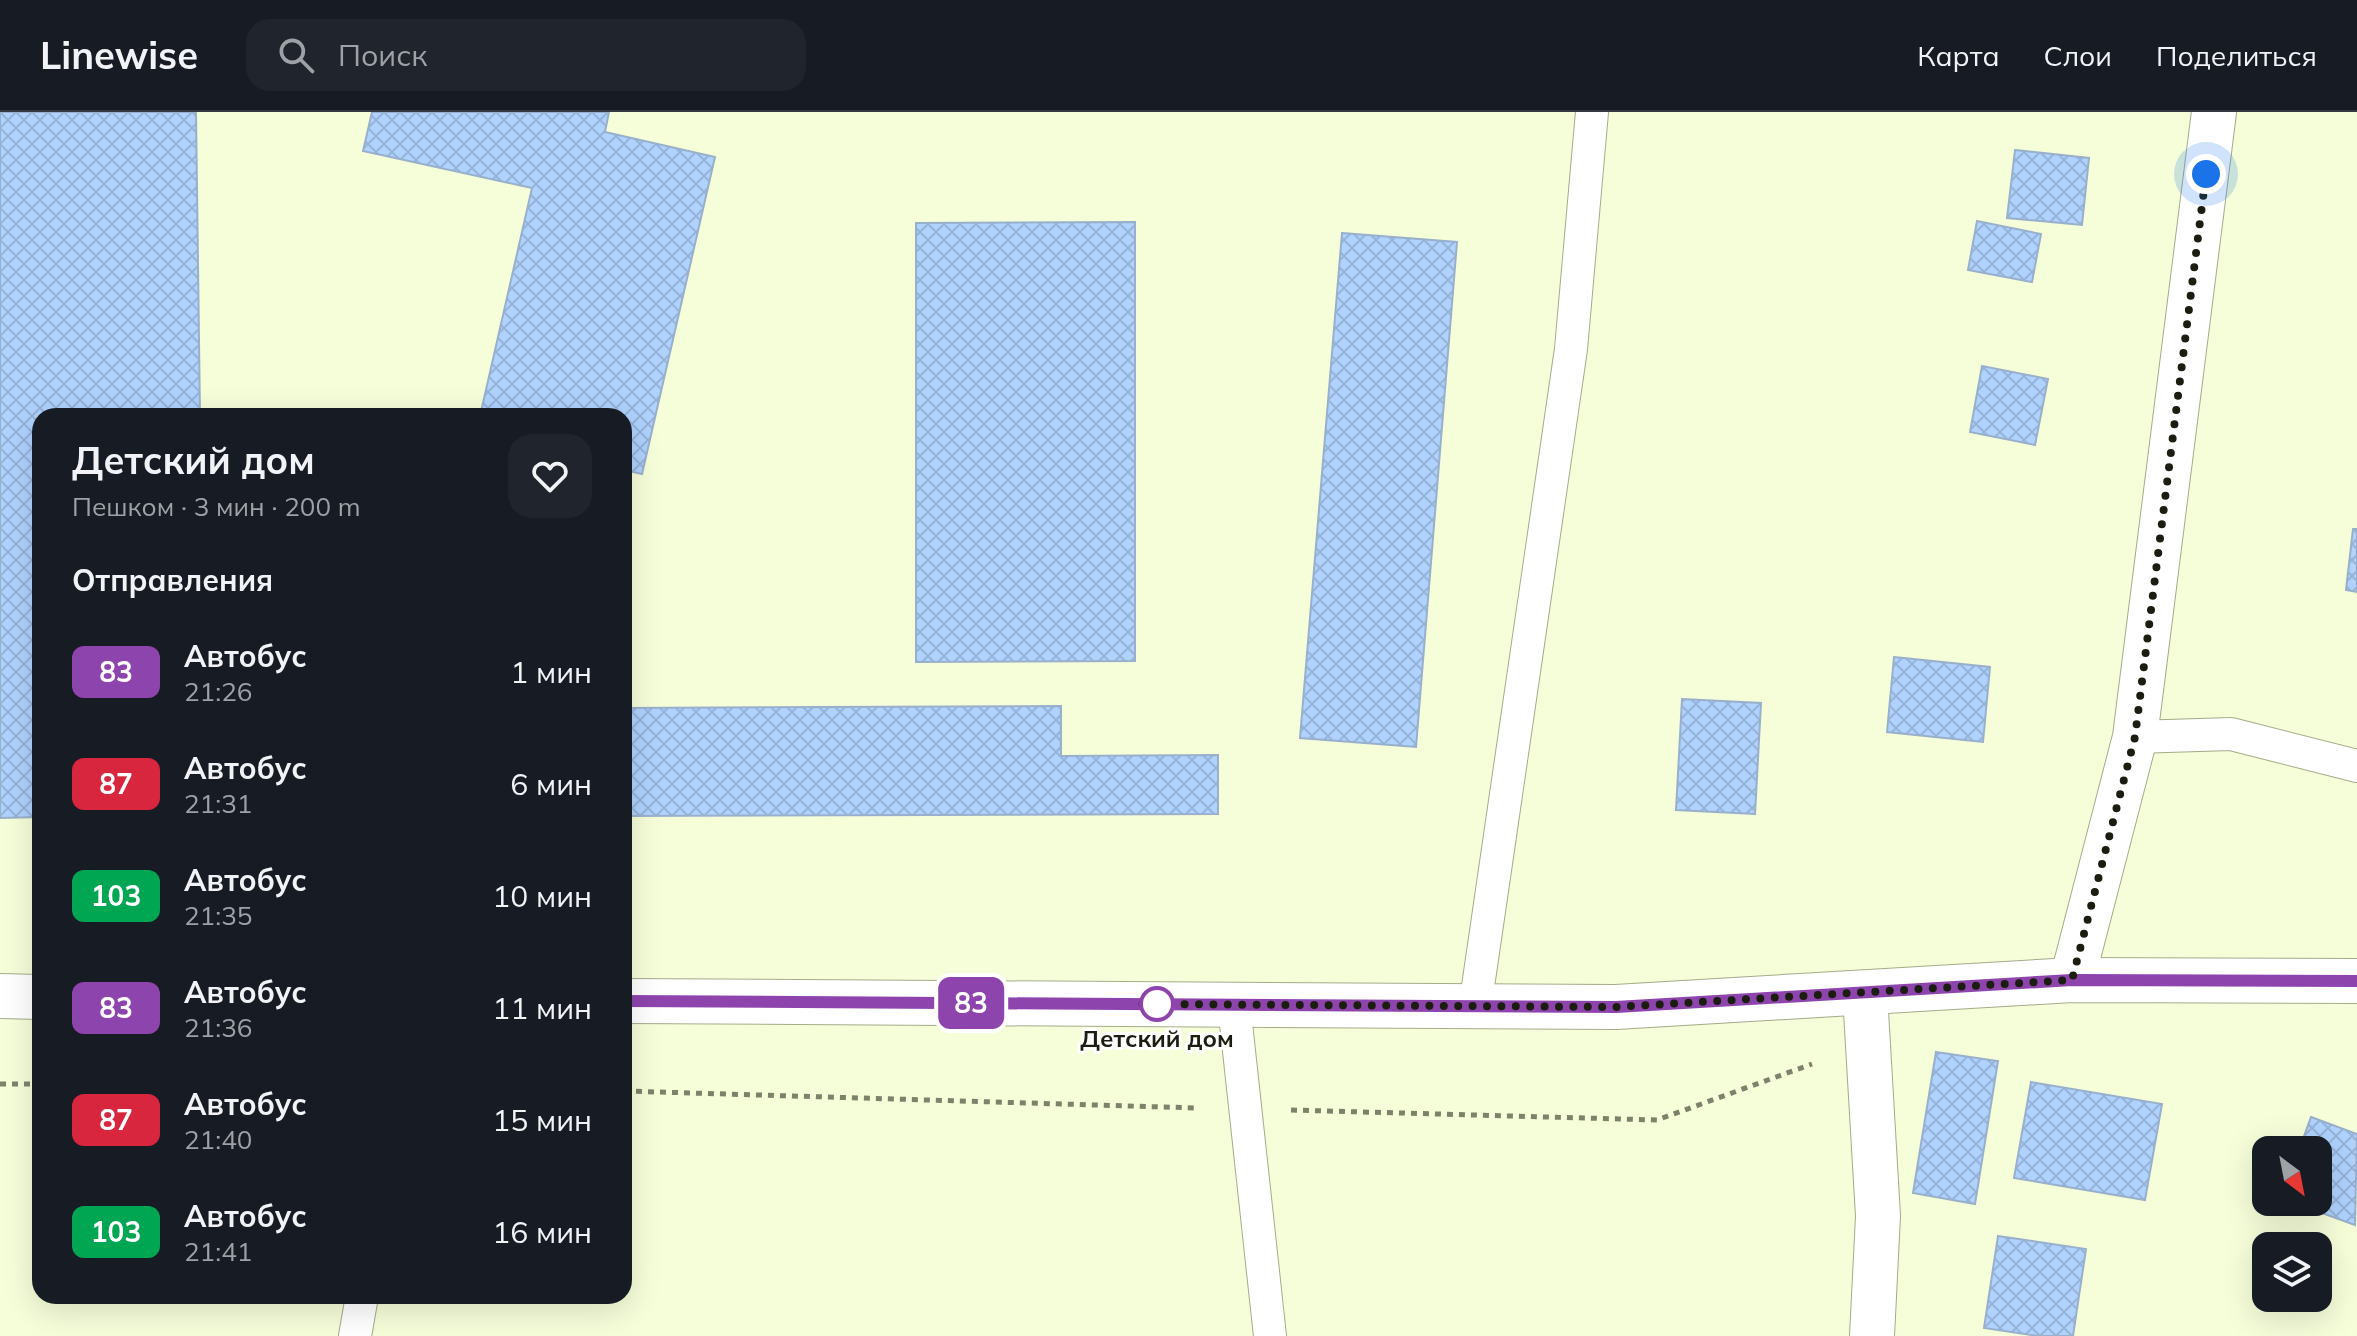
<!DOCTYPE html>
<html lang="ru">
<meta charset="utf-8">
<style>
:root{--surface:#171b24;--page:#20242c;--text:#f1f3f6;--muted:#9ea1a6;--line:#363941}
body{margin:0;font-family:Mulish,sans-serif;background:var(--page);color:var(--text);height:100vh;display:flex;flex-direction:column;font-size:30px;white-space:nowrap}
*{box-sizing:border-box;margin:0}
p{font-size:26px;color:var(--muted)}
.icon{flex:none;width:44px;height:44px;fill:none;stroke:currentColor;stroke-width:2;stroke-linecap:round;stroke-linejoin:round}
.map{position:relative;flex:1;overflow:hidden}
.panel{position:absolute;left:32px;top:296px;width:600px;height:896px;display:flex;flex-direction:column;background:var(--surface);border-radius:24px;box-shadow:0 8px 32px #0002}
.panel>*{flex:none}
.badge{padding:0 16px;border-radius:12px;font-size:28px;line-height:52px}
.needle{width:52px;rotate:148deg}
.buttons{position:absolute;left:2252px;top:1024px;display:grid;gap:16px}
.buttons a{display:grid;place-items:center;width:80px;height:80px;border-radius:16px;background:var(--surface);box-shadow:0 8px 32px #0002;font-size:40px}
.you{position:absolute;width:40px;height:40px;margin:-20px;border:6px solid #fff;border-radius:50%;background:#1a73e8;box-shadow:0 0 0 12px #1a73e833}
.map>.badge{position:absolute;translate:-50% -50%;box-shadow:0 0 0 4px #fff}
h2{padding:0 40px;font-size:30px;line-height:72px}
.round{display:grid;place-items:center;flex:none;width:84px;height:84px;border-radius:24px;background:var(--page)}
.headline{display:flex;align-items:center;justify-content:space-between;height:136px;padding:0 40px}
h1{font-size:38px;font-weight:700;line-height:60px}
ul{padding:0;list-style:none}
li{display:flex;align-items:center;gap:24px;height:112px;padding:0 40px}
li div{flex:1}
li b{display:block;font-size:30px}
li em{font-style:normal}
li .badge{min-width:88px;font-weight:700;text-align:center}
header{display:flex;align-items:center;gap:48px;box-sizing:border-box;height:112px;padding:0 40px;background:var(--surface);border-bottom:2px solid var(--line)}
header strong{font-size:38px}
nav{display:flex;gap:44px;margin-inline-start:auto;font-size:28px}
.search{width:560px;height:72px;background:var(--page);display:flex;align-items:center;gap:20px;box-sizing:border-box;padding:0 28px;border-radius:24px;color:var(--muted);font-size:30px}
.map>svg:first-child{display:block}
.building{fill:url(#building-cross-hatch);stroke:#99b0cc;stroke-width:2}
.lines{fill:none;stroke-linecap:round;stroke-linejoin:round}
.service-casing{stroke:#a5ab89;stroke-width:34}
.minor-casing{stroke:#a5ab89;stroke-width:46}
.path{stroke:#7e826b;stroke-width:5;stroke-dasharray:6 6;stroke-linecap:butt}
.service{stroke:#fff;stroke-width:32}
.minor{stroke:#fff;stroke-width:44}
.line-casing{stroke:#fff;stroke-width:18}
.line{stroke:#8e44ad;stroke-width:12}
.walk{stroke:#1b1d10;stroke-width:8;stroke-dasharray:0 14.4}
.stop-dot{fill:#fff;stroke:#8e44ad;stroke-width:4}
.labels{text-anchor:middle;stroke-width:6;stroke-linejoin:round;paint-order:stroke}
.stop-label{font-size:24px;font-weight:bold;fill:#1b1d10;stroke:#fff}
</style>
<header>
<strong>Linewise</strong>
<div class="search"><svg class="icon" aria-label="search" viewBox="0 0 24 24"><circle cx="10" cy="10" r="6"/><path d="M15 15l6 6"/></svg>Поиск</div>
<nav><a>Карта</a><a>Слои</a><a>Поделиться</a></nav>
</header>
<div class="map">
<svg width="2357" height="1224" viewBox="0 0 2357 1224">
<defs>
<pattern id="building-cross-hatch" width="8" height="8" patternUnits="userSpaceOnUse" patternTransform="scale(2)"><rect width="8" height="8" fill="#afd2fe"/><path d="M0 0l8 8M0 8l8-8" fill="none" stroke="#96b4d9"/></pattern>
</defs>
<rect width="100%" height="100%" fill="#f6fdd9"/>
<g class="building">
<polygon points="0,0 196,0 200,304 40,304 40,705 0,706"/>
<polygon points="372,0 609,0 605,20 715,45 642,362 624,358 624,304 480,304 532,76 363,39"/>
<polygon points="2015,38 2089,46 2082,113 2007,106"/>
<polygon points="1977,109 2041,122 2032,170 1968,158"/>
<polygon points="1135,110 1135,549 916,550 916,111"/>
<polygon points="1342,121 1457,130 1416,635 1300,626"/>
<polygon points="1982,254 2048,267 2035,333 1970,320"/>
<polygon points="2353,417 2357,417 2357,480 2346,478"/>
<polygon points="1894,545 1990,555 1983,630 1887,620"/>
<polygon points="1682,587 1761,591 1755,702 1676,698"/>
<polygon points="1061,594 1061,644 1218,643 1218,702 624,704 624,596"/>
<polygon points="1936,940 1998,949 1975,1092 1913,1081"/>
<polygon points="2031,970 2162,992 2145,1088 2014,1066"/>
<polygon points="2311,1005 2357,1022 2355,1113 2292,1090 2318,1090 2318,1038 2299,1038"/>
<polygon points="1998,1124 2086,1137 2073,1224 2038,1224 1984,1216"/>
</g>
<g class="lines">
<defs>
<g id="service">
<polyline points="2135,625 2231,622 2357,654"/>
<polyline points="1234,893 1270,1224"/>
<polyline points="1475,895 1571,237 1592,0"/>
<polyline points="355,1224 362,1184"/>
</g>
<g id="minor">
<polyline points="2072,868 2135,625 2214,0"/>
<polyline points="1865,882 1878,1104 1872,1224"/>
<polyline points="0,884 40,885"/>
<polyline points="624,889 1616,895 2072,868 2357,869"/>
</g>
</defs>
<use href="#service" class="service-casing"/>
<use href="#minor" class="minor-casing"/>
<g class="path">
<polyline points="0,972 40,972"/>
<polyline points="624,979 1197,996"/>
<polyline points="1291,998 1657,1008 1812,952"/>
</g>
<use href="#service" class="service"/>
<use href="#minor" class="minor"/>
</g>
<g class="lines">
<defs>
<polyline id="line" points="624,889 1616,895 2072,868 2357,869"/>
</defs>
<use href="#line" class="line-casing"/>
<use href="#line" class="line"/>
<polyline class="walk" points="1157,892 1142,892 1616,895 2072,868 2135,625 2206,62"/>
</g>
<circle class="stop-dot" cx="1157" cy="892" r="16"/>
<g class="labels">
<g class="stop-label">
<text x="1157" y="935">Детский дом</text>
</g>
</g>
</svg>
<div class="buttons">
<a><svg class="needle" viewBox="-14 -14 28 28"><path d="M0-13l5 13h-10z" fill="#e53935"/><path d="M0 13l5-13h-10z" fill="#9ea1a6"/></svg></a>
<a><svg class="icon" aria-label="layers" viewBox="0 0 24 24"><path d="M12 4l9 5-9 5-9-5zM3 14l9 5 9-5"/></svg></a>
</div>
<div class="you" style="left:2206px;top:62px"></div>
<b class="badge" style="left:971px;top:891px;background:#8e44ad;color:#fff">83</b>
<section class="panel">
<div class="headline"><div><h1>Детский дом</h1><p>Пешком · 3 мин · 200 m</p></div><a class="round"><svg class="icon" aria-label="heart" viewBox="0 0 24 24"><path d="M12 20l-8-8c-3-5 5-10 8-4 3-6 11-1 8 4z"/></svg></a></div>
<h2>Отправления</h2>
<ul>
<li><span class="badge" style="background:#8e44ad;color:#fff">83</span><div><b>Автобус</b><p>21:26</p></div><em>1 мин</em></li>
<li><span class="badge" style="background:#d7263d;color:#fff">87</span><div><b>Автобус</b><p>21:31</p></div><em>6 мин</em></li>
<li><span class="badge" style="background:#00a651;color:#fff">103</span><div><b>Автобус</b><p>21:35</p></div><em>10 мин</em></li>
<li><span class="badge" style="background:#8e44ad;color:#fff">83</span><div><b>Автобус</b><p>21:36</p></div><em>11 мин</em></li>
<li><span class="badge" style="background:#d7263d;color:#fff">87</span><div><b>Автобус</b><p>21:40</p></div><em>15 мин</em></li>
<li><span class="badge" style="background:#00a651;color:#fff">103</span><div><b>Автобус</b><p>21:41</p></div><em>16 мин</em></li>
</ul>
</section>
</div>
